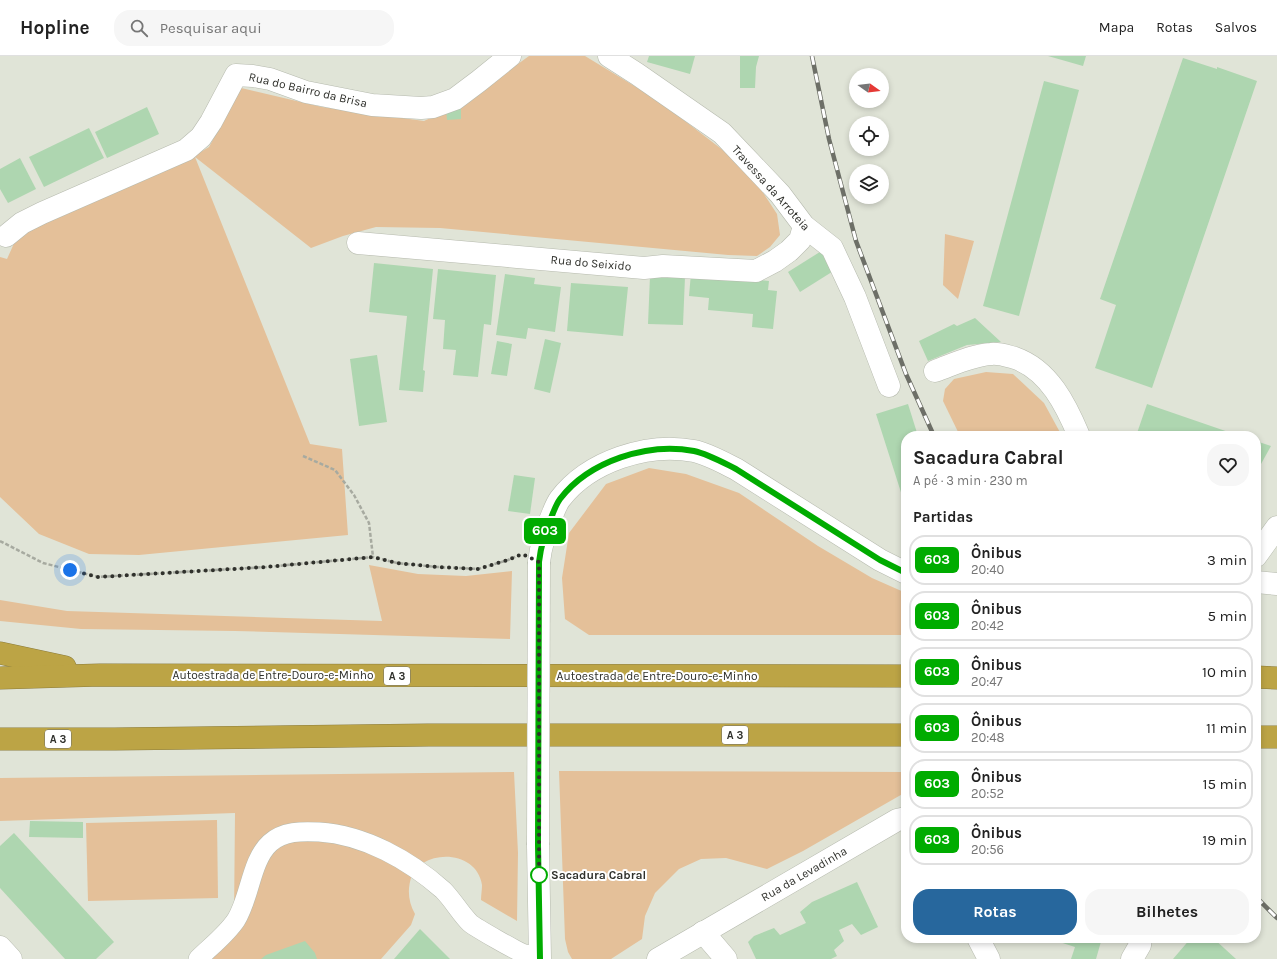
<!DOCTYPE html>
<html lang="pt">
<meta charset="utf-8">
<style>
:root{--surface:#fff;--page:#f6f6f6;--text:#222;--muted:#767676;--line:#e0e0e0;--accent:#27679d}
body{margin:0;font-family:Karla,sans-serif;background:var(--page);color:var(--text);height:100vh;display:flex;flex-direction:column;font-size:15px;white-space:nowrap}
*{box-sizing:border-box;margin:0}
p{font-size:13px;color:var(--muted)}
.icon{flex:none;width:22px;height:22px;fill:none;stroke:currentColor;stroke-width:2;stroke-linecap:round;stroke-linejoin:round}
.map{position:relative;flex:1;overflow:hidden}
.drawer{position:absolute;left:901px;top:375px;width:360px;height:512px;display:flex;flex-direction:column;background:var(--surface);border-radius:16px;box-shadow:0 2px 6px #0003}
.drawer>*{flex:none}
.badge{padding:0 8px;border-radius:6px;font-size:14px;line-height:26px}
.needle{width:26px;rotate:104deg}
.controls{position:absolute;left:849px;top:12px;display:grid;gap:8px}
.controls a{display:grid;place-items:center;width:40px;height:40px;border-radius:50%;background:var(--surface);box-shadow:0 2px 6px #0003;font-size:20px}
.you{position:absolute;width:20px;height:20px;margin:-10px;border:3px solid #fff;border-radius:50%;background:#1a73e8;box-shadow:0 0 0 6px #1a73e833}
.map>.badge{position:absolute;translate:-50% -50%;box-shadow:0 0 0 2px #fff}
h2{padding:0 12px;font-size:15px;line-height:36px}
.round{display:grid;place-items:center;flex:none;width:42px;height:42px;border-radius:16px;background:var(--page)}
.headline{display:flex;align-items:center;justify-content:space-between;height:68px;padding:0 12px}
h1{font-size:19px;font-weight:700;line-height:30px}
.action{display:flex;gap:8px;margin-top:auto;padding:8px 12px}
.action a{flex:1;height:46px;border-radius:16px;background:var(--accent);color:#fff;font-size:16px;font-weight:700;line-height:46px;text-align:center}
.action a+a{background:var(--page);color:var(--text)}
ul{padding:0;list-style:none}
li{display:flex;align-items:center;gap:12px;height:50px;margin:0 8px 6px;padding:0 4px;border:2px solid var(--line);border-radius:16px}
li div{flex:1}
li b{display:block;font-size:15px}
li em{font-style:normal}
li .badge{min-width:44px;font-weight:700;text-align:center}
header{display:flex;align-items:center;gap:24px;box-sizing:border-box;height:56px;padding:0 20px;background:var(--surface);border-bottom:1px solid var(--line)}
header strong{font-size:19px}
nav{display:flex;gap:22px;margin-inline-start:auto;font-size:14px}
.search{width:280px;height:36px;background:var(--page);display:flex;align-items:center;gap:10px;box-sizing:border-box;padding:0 14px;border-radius:16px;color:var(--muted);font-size:15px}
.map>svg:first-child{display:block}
.green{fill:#e4c099}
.building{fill:#aed6b0}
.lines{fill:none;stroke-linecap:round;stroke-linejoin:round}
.pedestrian-casing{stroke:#b6baae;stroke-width:20}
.minor-casing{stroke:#b6baae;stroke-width:23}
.tertiary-casing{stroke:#b6baae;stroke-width:23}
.motorway-casing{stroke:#8b7c3c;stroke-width:23}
.path{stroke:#a7aaa0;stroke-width:2.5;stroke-dasharray:4 2;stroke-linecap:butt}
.pedestrian{stroke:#fff;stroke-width:19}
.minor{stroke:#fff;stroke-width:22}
.tertiary{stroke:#fff;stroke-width:22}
.motorway{stroke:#bca445;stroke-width:22}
.rail-casing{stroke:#6d6f67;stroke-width:4.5}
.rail{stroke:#fff;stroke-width:3;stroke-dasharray:9;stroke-linecap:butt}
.tertiary-bridge-casing{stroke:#b6baae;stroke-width:23;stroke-linecap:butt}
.tertiary-bridge{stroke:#fff;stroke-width:22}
.line-casing{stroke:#fff;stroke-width:9}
.line{stroke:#00ac00;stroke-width:6}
.walk{stroke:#30312c;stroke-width:4;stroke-dasharray:0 7.2}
.stop-dot{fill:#fff;stroke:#00ac00;stroke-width:2}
.labels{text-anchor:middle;stroke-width:4;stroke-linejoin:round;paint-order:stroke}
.shield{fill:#fff;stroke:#6e6f6b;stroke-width:1}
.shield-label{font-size:11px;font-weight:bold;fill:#30312c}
.street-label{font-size:12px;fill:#30312c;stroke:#fff}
.stop-label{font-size:12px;font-weight:bold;fill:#30312c;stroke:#fff;text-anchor:start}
</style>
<header>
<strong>Hopline</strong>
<div class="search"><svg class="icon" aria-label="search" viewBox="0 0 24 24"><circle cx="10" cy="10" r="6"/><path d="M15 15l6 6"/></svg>Pesquisar aqui</div>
<nav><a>Mapa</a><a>Rotas</a><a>Salvos</a></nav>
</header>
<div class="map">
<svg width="1277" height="903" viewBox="0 0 1277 903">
<rect width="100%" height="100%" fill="#e0e4d7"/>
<g class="green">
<polygon points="529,0 585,0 659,45 724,95 760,132 777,158 780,179 770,191 757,200 728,199 440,172 376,171 343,180 311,192 195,101 310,388 342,393 348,479 139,499 89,498 39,478 0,441 0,201 7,203 16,183 45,166 194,100 209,91 227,58 237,31 322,51 424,65 468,44"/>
<polygon points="945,178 974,185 958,243 943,229"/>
<polygon points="986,316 1013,318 1044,347 1062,380 960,380 943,345 945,333 954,323"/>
<polygon points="649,412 686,418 739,437 818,490 872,522 906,537 906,579 589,579 565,563 562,522 569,477 606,428"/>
<polygon points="369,509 418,518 466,520 512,515 510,583 235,575 81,573 0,565 0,544 67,555 382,565"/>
<polygon points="559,715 906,716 906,736 803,795 767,813 726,802 701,803 679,813 655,837 645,860 642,883 611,903 572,903 568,896 565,883"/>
<path d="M514 716 518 797 517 865 481 844C481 839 482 834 482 829 478 801 444 794 423 807L383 788 277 774 234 860 235 757 0 765V722Z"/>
<polygon points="217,764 218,842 88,845 86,767"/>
<path d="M310 782 360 792 412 819C407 833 408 845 415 858L411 869 381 903H206L266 803C282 785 286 785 310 782Z"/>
</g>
<g class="building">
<polygon points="649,0 695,0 690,18 647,6"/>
<polygon points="740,0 759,0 756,11 755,32 740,32"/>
<polygon points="1048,0 1086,0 1083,10"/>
<polygon points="1183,2 1217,13 1217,11 1257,25 1152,332 1095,312 1116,249 1100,243"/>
<polygon points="1044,25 1079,34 1019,260 983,250"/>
<polygon points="147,51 159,78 107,102 95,76"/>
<polygon points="461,52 461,63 447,64 446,53"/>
<polygon points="89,72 104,102 44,131 29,101"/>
<polygon points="20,102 36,133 8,147 0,133 0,113"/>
<polygon points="823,194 835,214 800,236 788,216"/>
<polygon points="374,207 433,213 423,314 425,315 423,336 399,334 407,260 369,256"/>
<polygon points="438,213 496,219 491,269 484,268 478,321 453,319 456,294 443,293 445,264 433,263"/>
<polygon points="691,217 769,225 768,234 777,235 773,273 752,271 753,258 708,254 709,242 689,240"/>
<polygon points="505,218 535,222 534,228 561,231 555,276 528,272 526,283 496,279"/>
<polygon points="650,220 685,221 683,269 648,268"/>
<polygon points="571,227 628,231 623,280 567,275"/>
<polygon points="975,262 1001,286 967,289 928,305 919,285 954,268 957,270"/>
<polygon points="545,283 561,287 550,337 534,333"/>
<polygon points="497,285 512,288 507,320 491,318"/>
<polygon points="377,299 387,366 359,370 350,303"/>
<polygon points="908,348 918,380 906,380 906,452 876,358"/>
<polygon points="1147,348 1240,380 1136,380"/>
<polygon points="1256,385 1271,390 1256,417"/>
<polygon points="514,419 535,422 530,458 508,455"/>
<polygon points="30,765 83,766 83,782 29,781"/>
<polygon points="14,777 114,886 96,903 65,903 0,832 0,790"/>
<polygon points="857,826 878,871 861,879 852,868 839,874 844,885 834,894 837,900 831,903 756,903 748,886 754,880 774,872 780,879 806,867 800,856 812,846"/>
<polygon points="420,873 450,903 394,903"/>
<polygon points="1047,882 1102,882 1096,903 1071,903 1075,891"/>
<polygon points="1191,882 1213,882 1236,903 1173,903"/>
<polygon points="305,885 315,897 317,903 261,903 266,899"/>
</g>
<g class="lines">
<defs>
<path id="pedestrian" d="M198 903C210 891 226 879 236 864 250 842 251 804 270 787 283 775 302 775 319 776 365 779 409 804 443 834 453 844 460 857 470 867 473 870 521 898 525 898 529 899 535 898 540 897"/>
<g id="minor">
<polyline points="609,0 637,18 722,77 780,138 804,170 832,192 855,241 889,330"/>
<polyline points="6,180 22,167 42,157 186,94 201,81 211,66 236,19 253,20 270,23 306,36 372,49 421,52 433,51 455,43 479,25 510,0"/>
<polyline points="358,187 644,212 663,210 756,215 775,205 789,195 800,184 804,170"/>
<path d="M935 315C952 309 972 299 991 298 999 297 1007 300 1015 302 1049 314 1066 349 1079 380"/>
<polyline points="703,876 726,903"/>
<polyline points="978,882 989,903"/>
<polyline points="0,891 11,903"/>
<polyline points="658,903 897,764 906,762"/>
<polyline points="1132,903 1140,889 1141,882"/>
</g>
<g id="tertiary">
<polyline points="1256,500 1277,471"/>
<path d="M539 506C541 488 546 473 553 457 555 452 557 447 560 443 589 405 648 386 694 395 708 398 722 406 736 413L880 504 906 517"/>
<polyline points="1256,526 1277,528"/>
<polyline points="538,789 540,903"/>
</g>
<g id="motorway">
<polyline points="0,597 65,611"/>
<polyline points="1256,621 1277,622"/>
<polyline points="0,622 100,619 906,620"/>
<polyline points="1256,681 1277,681"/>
<polyline points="0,683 115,683 428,679 906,679"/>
</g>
</defs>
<use href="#pedestrian" class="pedestrian-casing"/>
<use href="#minor" class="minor-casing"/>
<use href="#tertiary" class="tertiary-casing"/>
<use href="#motorway" class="motorway-casing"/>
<g class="path">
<polyline points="303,400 335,414 354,439 369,467 373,501"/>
<polyline points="0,485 43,507 98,521 266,511 373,501 397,507 437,511 478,513 508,504 517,500"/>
</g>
<use href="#pedestrian" class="pedestrian"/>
<use href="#minor" class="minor"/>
<use href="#tertiary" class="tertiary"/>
<use href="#motorway" class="motorway"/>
<defs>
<g id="rail">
<polyline points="812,0 829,83 856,185 906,318 934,380"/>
<polyline points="1256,841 1277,862"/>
</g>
</defs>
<use href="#rail" class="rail-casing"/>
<use href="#rail" class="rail"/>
<defs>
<polyline id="tertiary-bridge" points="538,789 539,506"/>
</defs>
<use href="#tertiary-bridge" class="tertiary-bridge-casing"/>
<use href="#tertiary-bridge" class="tertiary-bridge"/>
</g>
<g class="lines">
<defs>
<path id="line" d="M540 903 538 789 539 506C541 488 546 473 553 457 555 452 557 447 560 443 589 405 648 386 694 395 708 398 722 406 736 413L880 504 906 517"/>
</defs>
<use href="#line" class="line-casing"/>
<use href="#line" class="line"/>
<polyline class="walk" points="70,514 98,521 266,511 373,501 397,507 438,511 478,513 508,504 522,498 539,506 539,819"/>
</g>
<circle class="stop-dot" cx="539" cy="819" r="8"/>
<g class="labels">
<g class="shield">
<rect x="384" y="611" width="26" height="18" rx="3"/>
<rect x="722" y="670" width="26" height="18" rx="3"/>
<rect x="45" y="674" width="26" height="18" rx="3"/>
</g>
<g class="shield-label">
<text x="397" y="624">A 3</text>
<text x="735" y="683">A 3</text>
<text x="58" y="687">A 3</text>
</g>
<g class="street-label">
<text transform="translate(308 34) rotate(13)" y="4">Rua do Bairro da Brisa</text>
<text transform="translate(771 132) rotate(48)" y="4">Travessa da Arroteia</text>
<text transform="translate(591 207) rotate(5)" y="4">Rua do Seixido</text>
<text x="273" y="623">Autoestrada de Entre-Douro-e-Minho</text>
<text x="657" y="624">Autoestrada de Entre-Douro-e-Minho</text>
<text transform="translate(804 818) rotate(-30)" y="4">Rua da Levadinha</text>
</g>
<g class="stop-label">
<text x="551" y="823">Sacadura Cabral</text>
</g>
</g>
</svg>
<div class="controls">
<a><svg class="needle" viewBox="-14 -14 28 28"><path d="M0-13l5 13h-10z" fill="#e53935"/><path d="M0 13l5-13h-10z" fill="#767676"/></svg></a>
<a><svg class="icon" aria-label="locate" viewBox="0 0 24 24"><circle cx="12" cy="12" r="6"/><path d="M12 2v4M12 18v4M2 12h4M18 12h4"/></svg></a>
<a><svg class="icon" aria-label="layers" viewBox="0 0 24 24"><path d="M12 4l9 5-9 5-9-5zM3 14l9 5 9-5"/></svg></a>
</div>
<div class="you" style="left:70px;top:514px"></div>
<b class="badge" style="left:545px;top:475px;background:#00ac00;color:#fff">603</b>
<section class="drawer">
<div class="headline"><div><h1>Sacadura Cabral</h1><p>A pé · 3 min · 230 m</p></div><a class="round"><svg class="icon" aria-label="heart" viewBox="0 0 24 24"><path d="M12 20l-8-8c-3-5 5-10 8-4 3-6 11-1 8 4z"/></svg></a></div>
<h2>Partidas</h2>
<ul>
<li><span class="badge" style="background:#00ac00;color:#fff">603</span><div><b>Ônibus</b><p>20:40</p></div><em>3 min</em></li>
<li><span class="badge" style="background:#00ac00;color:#fff">603</span><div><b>Ônibus</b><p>20:42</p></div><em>5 min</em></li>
<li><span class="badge" style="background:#00ac00;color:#fff">603</span><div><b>Ônibus</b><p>20:47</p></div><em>10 min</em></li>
<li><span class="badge" style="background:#00ac00;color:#fff">603</span><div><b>Ônibus</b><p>20:48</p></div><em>11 min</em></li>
<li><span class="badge" style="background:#00ac00;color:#fff">603</span><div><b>Ônibus</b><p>20:52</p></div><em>15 min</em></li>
<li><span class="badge" style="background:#00ac00;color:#fff">603</span><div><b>Ônibus</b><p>20:56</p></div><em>19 min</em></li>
</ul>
<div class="action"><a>Rotas</a><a>Bilhetes</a></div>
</section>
</div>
